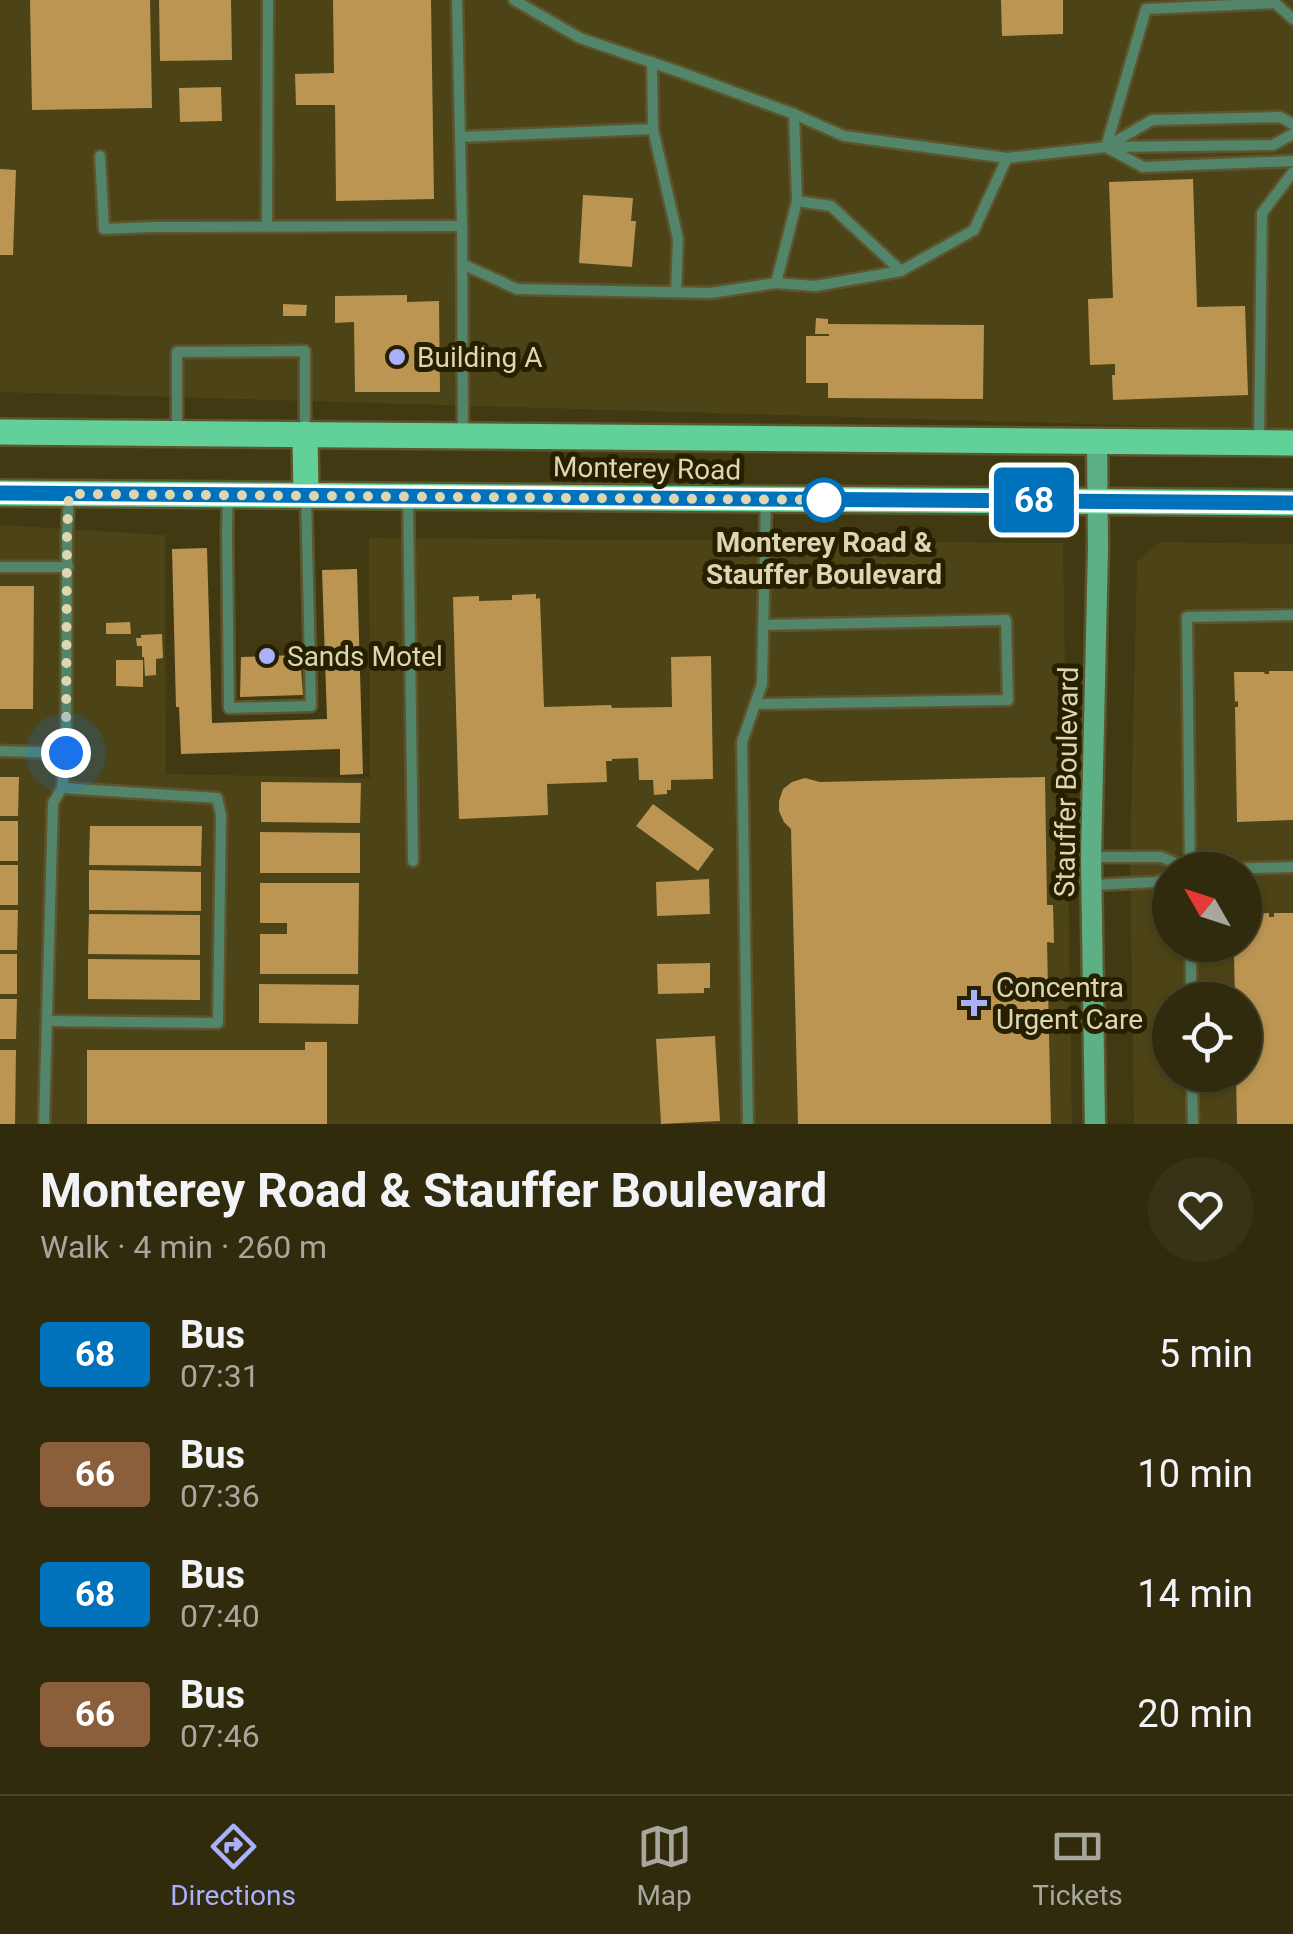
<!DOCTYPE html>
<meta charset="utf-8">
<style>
:root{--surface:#302b0d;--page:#383316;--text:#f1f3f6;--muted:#a8a79d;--line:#4b472e;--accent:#a9b0fc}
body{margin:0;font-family:Roboto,sans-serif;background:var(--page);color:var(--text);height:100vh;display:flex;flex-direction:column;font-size:38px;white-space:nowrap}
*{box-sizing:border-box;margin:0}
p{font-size:32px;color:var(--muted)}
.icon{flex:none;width:55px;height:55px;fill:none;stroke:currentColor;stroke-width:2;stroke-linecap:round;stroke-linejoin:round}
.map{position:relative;height:1124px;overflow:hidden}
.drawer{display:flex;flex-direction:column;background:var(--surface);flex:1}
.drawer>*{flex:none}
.badge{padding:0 20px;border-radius:8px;font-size:35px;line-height:65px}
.needle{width:65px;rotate:309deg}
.controls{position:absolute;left:1152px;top:852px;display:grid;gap:20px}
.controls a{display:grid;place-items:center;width:110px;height:110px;border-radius:50%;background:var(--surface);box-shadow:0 2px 8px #0004,0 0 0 2px var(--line);font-size:50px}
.you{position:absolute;width:50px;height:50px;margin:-25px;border:8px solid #fff;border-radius:50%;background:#1a73e8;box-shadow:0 0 0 15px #1a73e833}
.map>.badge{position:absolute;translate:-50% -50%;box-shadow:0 0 0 5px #fff}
.round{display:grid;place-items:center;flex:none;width:105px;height:105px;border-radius:52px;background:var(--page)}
.head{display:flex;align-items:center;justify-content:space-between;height:170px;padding:0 40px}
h1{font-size:48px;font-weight:700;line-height:75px}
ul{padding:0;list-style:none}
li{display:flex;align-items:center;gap:30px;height:120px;padding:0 40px}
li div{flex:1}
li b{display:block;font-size:38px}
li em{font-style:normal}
li .badge{min-width:110px;font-weight:700;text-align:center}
.tabs{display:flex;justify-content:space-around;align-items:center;height:140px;border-top:2px solid var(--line);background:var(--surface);font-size:28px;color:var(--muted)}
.tabs a{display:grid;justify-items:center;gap:5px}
.tabs .on{color:var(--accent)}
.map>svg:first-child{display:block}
.built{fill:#4c4416;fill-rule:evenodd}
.building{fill:#bc9553}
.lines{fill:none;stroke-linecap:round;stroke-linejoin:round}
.lane-casing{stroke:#5c552e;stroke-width:15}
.secondary-casing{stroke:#5c552e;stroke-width:25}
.primary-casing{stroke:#5c552e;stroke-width:30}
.lane{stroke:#53856a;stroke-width:10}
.secondary{stroke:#5db085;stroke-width:20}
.primary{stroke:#62d199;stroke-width:25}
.line-casing{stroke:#fff;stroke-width:22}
.line{stroke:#0072bc;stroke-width:15}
.walk{stroke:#dcd6b2;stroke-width:10;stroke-dasharray:0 18}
.poi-dot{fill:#a9b0fc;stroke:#262001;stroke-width:4}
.stop-dot{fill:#fff;stroke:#0072bc;stroke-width:5}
.labels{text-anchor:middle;stroke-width:10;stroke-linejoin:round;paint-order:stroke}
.poi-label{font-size:28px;fill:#dcd6b2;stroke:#262001;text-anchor:start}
.street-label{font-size:28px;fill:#dcd6b2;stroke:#262001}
.stop-label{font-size:28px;font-weight:bold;fill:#dcd6b2;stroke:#262001}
</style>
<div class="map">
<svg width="1293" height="1124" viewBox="0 0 1293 1124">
<rect width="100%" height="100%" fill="#403911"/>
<g class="built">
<polygon points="0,0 1293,0 1293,430 0,392"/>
<polygon points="0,525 165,535 166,774 370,778 369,538 1063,543 1072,1124 0,1124"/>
<path d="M1160 542 1293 544V1124H1134L1130 866 1137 562ZM1170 870H1245V945H1170ZM1170 1000H1245V1075H1170Z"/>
</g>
<g class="building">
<polygon points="30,0 150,0 152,108 32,110"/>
<polygon points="159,0 231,0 232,60 160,61"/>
<polygon points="333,0 431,0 434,199 336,201 335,105 296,105 295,74 334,73"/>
<polygon points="1001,0 1063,0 1063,34 1002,36"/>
<polygon points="221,87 222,121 180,122 179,88"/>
<polygon points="0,169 16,170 13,255 0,255"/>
<polygon points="1193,179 1197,307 1245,306 1248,395 1113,400 1112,375 1115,375 1115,364 1090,365 1088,299 1113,298 1109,182"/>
<polygon points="583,195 633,198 631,221 636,221 632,267 579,263"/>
<polygon points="407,295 407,302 439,301 440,392 355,392 354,322 335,323 335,296"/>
<polygon points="283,304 307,305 306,316 283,316"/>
<polygon points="816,318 828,319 828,324 984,325 983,399 828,398 828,383 806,383 806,336 829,336 829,334 815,334"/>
<polygon points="207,548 212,723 327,719 322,570 357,569 363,774 340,775 340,749 181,754 179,707 176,707 172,549"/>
<polygon points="0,586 34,586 33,709 0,709"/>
<polygon points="536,594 536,599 540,598 544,707 611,705 612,708 672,707 671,657 711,656 713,779 671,780 671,790 667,790 667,794 654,795 653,780 639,780 638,758 612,759 612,761 606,761 607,782 547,784 548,815 459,819 453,597 479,596 479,601 512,600 512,595"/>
<polygon points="130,622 131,634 106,634 106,623"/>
<polygon points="162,634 163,658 156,659 156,675 145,676 144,657 142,657 142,646 137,646 136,638 141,638 141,635"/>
<polygon points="300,655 303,695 240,697 241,657"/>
<polygon points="116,660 143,660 143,687 116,686"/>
<polygon points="1269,671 1293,671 1293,820 1237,822 1235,707 1238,707 1238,701 1235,702 1234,672 1264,672 1265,674 1269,674"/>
<polygon points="0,777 19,777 18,816 0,816"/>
<polygon points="1045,777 1047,905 1053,905 1054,943 1047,942 1051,1124 798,1124 791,829 784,822 779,811 779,801 783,789 792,782 805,778 820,782"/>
<polygon points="261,782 361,783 360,823 261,822"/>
<polygon points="653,804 714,849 698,871 636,826"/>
<rect x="0" y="821" width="18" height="40"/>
<polygon points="90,826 202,826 201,866 89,865"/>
<polygon points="260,832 360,833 360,873 260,873"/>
<rect x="0" y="865" width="18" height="40"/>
<polygon points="89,870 201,872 201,911 89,910"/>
<polygon points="709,879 710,914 657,916 656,882"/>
<polygon points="260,883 359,883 358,974 260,974 260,934 287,934 287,923 260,923"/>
<polygon points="0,910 18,910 17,950 0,950"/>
<polygon points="1269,913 1269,917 1274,917 1274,913 1293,913 1293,1124 1237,1124 1236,1075 1245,1075 1245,1000 1235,1000 1234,954 1237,954 1233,945 1245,945 1245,914"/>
<polygon points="89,914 200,915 200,955 88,954"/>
<rect x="0" y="954" width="17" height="40"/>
<polygon points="88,959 200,960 200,1000 88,999"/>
<polygon points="710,963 710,988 704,988 704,993 658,994 657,964"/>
<polygon points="259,984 359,985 358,1024 259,1023"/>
<polygon points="0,999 17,999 16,1039 0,1039"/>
<polygon points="715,1036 720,1121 661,1124 656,1039"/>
<polygon points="305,1042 327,1042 327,1124 87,1124 87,1050 305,1050"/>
<polygon points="0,1050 16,1050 15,1124 0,1124"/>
</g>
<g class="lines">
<defs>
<g id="lane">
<polyline points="457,0 462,226 463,434"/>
<polyline points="514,0 580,38 677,71 794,114 844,136 1007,158 1106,147 1143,167 1293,161"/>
<polyline points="652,62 653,129 678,239 676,292"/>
<polyline points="460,137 653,129"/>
<polyline points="1106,147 1146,9 1275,3 1293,19"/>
<polyline points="1106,147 1152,120 1280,117 1293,124"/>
<polyline points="1107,147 1273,145 1293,134"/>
<polyline points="100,156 104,229 152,227 462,226"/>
<polyline points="797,201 831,206 901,271"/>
<polyline points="267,227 268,0"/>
<polyline points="462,264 517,289 710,293 776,283 815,286 901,271 974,230 1007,158"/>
<polyline points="776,283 797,201 794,114"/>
<polyline points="177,433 177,352 305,351 305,433"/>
<polyline points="1259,440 1262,213 1293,172"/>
<polyline points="228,495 227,531 229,708 311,706 306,497"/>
<polyline points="408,496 413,861"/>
<polyline points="0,567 68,567"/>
<polyline points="755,704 1008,700 1006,620 763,625"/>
<polyline points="0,751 66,753 67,532 69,494"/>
<polyline points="1091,857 1161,857 1190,869"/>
<polyline points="1187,870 1293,867"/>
<polyline points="1190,870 1187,617 1293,615"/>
<polyline points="1092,885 1156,882 1170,877"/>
<polyline points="1191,945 1191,1000"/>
<polyline points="47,1021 218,1023 221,815 217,798 62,788"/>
<polyline points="1192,1075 1193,1124"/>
<polyline points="44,1124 53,803 62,788 66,753"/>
<polyline points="748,1124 742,742 762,684 766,499"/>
</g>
<polyline id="secondary" points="1095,1124 1091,857 1098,548 1097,441"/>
<g id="primary">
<polyline points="0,432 1293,443"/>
<polyline points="305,434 306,495"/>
<polyline points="0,493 1293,503"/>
</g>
</defs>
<use href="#lane" class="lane-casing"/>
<use href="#secondary" class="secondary-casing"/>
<use href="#primary" class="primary-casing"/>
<use href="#lane" class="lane"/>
<use href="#secondary" class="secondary"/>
<use href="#primary" class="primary"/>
</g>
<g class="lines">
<defs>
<polyline id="line" points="0,493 1293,503"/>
</defs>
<use href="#line" class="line-casing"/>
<use href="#line" class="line"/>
<polyline class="walk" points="66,753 67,532 69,494 836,500 824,500"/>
</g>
<g class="poi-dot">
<circle cx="397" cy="357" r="10"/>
<circle cx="267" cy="656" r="10"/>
<path d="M969 988h10v10h10v10h-10v10h-10v-10h-10v-10h10z"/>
</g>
<circle class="stop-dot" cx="824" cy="500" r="20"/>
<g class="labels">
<g class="poi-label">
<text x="417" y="367">Building A</text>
<text x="287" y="666">Sands Motel</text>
<text x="996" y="997">Concentra<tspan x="996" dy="32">Urgent Care</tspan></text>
</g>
<g class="street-label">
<text transform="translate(647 468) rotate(1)" y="10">Monterey Road</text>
<text transform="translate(1066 782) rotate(-89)" y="10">Stauffer Boulevard</text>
</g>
<g class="stop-label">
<text x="824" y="552">Monterey Road &amp;<tspan x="824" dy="32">Stauffer Boulevard</tspan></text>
</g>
</g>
</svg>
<div class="controls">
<a><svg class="needle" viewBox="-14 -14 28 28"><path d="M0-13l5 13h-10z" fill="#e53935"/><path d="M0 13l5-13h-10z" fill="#a8a79d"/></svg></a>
<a><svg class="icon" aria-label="locate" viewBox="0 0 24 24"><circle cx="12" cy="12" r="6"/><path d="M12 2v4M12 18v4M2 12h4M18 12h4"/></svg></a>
</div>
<div class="you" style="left:66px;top:753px"></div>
<b class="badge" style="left:1034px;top:500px;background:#0072bc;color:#fff">68</b>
</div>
<section class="drawer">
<div class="head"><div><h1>Monterey Road &amp; Stauffer Boulevard</h1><p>Walk · 4 min · 260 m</p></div><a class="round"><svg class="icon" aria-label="heart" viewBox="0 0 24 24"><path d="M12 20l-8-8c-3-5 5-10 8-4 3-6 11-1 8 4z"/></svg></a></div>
<ul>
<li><span class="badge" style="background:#0072bc;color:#fff">68</span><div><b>Bus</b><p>07:31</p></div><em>5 min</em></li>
<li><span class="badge" style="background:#8b5e3c;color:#fff">66</span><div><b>Bus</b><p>07:36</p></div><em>10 min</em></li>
<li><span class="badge" style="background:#0072bc;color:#fff">68</span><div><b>Bus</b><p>07:40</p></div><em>14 min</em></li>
<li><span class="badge" style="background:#8b5e3c;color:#fff">66</span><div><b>Bus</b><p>07:46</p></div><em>20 min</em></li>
</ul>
</section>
<nav class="tabs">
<a class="on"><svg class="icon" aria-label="directions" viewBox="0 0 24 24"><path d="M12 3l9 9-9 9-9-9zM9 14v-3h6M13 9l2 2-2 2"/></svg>Directions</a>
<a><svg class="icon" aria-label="map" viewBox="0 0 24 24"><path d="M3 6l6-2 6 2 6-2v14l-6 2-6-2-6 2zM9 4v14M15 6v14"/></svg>Map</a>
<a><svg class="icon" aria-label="tickets" viewBox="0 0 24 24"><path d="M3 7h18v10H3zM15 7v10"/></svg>Tickets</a>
</nav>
